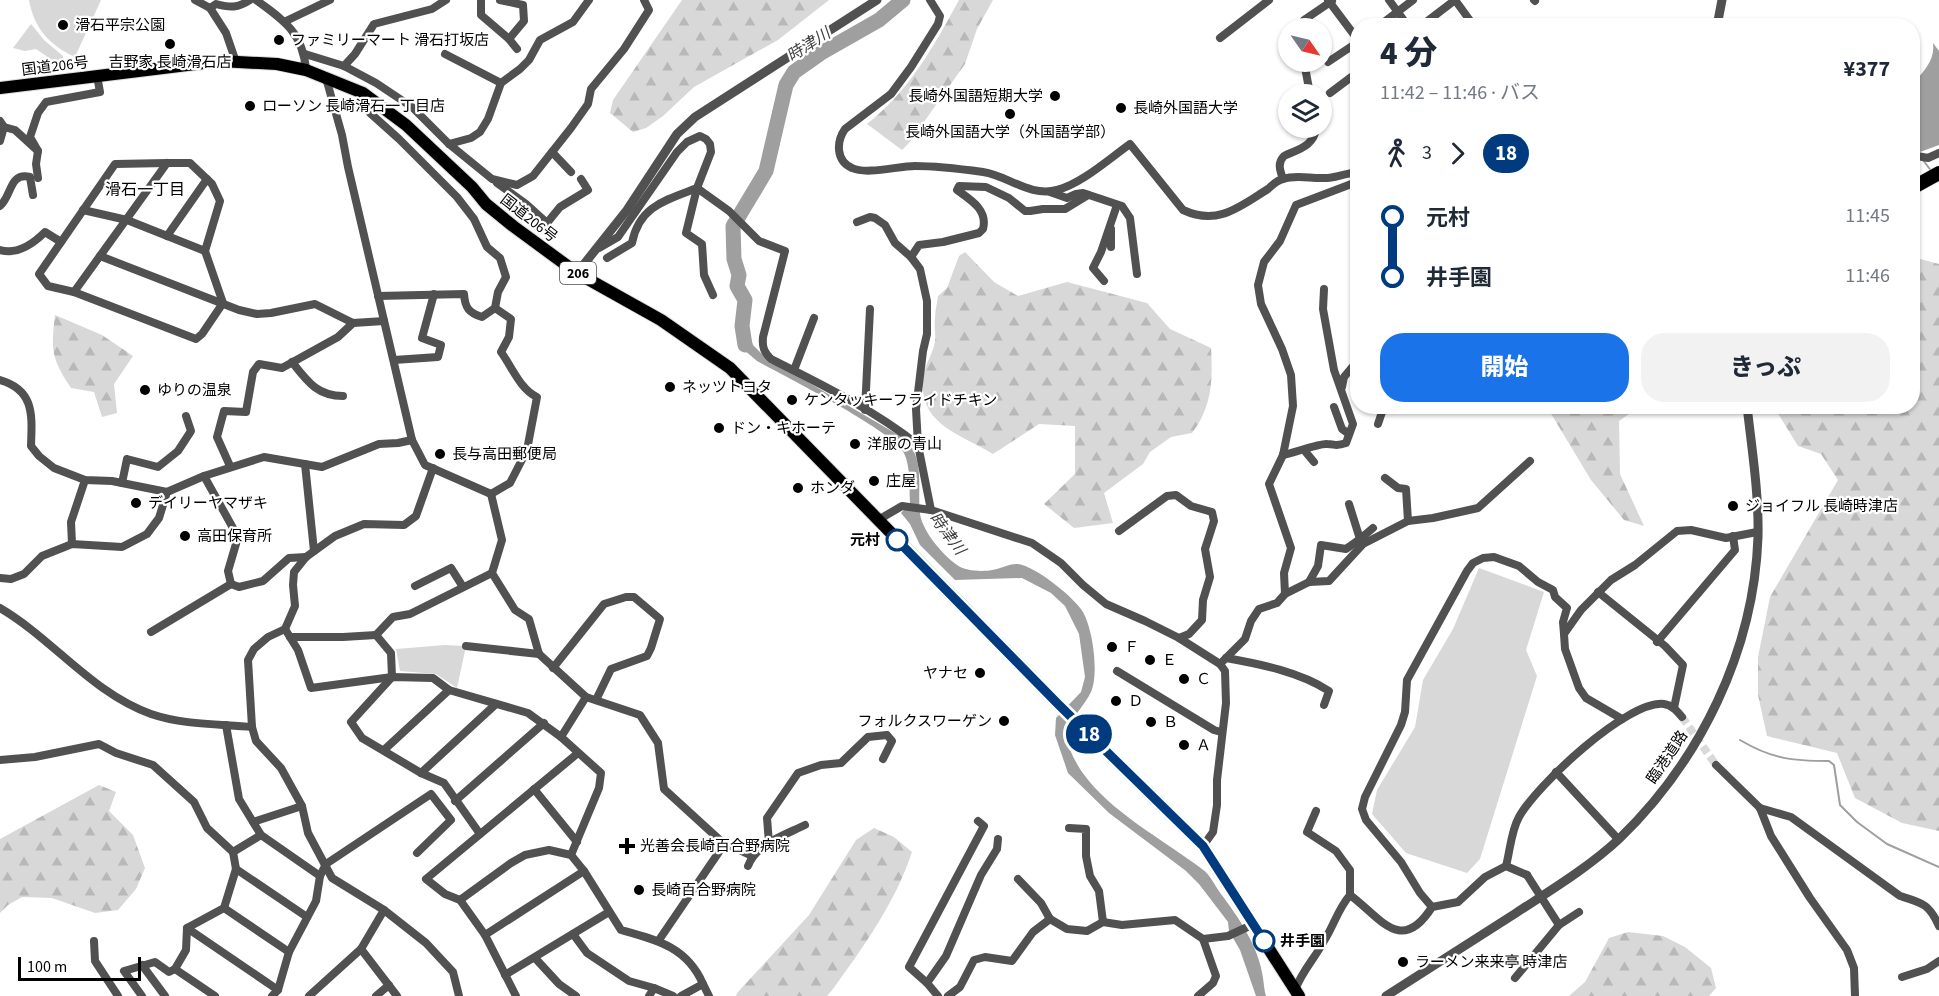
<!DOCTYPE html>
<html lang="ja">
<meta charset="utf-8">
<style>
:root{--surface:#fff;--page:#f2f2f3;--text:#1f2937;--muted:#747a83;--accent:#1a73e8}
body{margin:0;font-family:"Source Sans 3","Noto Sans JP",sans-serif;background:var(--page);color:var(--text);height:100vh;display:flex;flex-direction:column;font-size:22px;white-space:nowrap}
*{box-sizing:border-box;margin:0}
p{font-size:20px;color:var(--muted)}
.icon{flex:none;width:33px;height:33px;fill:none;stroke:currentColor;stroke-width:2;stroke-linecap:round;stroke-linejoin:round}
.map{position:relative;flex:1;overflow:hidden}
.panel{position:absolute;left:1350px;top:18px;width:570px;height:396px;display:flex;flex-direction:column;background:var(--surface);border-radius:24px;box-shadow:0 2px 4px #0004}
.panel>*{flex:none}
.badge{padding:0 12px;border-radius:20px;font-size:21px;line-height:39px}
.needle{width:39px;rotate:124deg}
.controls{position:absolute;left:1278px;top:18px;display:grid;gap:12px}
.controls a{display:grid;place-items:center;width:54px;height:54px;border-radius:50%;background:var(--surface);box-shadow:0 2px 4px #0004;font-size:30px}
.scale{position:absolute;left:18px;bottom:15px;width:123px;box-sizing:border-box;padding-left:6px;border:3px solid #000;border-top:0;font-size:16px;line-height:21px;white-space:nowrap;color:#000;-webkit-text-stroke:4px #fff;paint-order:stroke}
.map>.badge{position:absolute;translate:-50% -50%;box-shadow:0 0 0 3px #fff}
.legs{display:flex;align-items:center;gap:9px;height:66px;padding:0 30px;font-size:20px}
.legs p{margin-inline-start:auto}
.head{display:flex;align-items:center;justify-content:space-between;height:102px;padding:0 30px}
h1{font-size:33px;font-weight:800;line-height:45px}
.button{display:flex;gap:12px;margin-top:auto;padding:12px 30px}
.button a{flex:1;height:69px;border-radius:24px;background:var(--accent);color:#fff;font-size:24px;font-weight:800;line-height:69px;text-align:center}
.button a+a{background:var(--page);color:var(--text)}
ul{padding:0 30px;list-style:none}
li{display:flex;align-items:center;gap:21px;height:60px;font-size:22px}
li i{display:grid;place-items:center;width:9px;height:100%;margin:0 8px;background:currentColor}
li i::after{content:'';width:15px;height:15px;margin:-8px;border:4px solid;border-radius:50%;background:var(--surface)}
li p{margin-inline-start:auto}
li:first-child i{background:linear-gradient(#0000 50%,currentColor 0)}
li:last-child i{background:linear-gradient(currentColor 50%,#0000 0)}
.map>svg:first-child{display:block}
.green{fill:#d8d8d8}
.forest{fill:url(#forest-firs)}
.water{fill:#9f9f9f}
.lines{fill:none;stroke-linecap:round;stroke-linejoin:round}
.stream{stroke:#9f9f9f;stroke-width:2}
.river{stroke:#9f9f9f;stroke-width:15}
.minor-tunnel{stroke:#d9d9d9;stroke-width:8;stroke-dasharray:8 4;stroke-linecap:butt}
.trunk-casing{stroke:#dbdbdb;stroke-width:14}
.motorway-casing{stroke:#dbdbdb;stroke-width:15}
.minor{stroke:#515151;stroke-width:8}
.tertiary{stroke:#515151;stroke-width:9}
.trunk{stroke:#000;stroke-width:12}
.motorway{stroke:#000;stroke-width:14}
.minor-bridge{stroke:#515151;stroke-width:8}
.line-1-casing{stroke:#fff;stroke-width:14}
.line-1{stroke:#003b80;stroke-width:9}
.poi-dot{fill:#000;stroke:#fff;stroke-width:2}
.stop-1-dot{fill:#fff;stroke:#003b80;stroke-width:3}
.labels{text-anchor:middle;stroke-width:4.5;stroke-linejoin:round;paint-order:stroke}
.shield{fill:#fff;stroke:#4c4c4c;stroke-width:1.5}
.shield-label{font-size:14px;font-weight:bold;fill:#000}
.poi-label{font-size:15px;fill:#000;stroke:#fff;text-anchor:start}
.street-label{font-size:15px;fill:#000;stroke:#fff}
.stop-label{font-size:15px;font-weight:bold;fill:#000;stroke:#fff;text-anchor:end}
.water-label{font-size:16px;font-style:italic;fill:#404040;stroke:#fff}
.neighbourhood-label{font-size:16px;fill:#000;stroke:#fff}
</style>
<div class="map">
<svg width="1939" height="996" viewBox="0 0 1939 996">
<defs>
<pattern id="forest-firs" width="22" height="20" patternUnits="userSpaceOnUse" patternTransform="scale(1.5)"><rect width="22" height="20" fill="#d8d8d8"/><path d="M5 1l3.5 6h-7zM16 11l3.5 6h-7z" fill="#b8b8b8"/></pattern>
</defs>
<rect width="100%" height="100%" fill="#fff"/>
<g class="green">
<path d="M29 0H101L75 57C49 45 34 28 29 0Z"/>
<polygon points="31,24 44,40 63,56 64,67 57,68 55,62 36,49 25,51 13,48"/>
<polygon points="1479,568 1544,592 1526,650 1537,676 1480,859 1467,873 1406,853 1372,814 1377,790 1415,727 1423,680 1453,629"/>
<polygon points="445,645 466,646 457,688 436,674 400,671 396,649"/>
</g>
<g class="forest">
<polygon points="682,0 829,0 778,40 694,87 663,116 646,128 633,132 610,113 613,100"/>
<path d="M959 0H993L977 29 965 64 909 143 902 150 867 124C909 91 934 46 959 0Z"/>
<path d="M965 252 994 282 1018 296 1067 282 1147 303 1170 329 1211 348C1213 379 1212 407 1192 433L1171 437 1150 452 1143 464 1104 493 1113 523 1074 528 1044 504 1075 474V426L1039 424 993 454C959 433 915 424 924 373 926 363 933 353 935 342 936 335 934 327 935 319 935 311 937 303 938 296L947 288 959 256Z"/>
<polygon points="1913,257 1939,264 1939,831 1902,823 1855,798 1837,753 1767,736 1758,695 1758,657 1770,597 1838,480 1821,454 1798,446 1774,407 1912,406"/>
<path d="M55 315 102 335 133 356 114 384 117 413 102 417 94 392 71 388C51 358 51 350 55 315Z"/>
<polygon points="1547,407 1639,407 1619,421 1620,474 1644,526 1624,520 1591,480"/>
<polygon points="99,785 116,792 109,811 133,835 145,868 136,889 118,910 95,913 52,898 22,897 8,905 0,913 0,839"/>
<path d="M874 828 894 837 912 852C895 903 864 946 833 989L827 996H736L737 993 809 915 856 840Z"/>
<polygon points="1628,932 1663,936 1685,947 1711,968 1716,988 1709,996 1569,996 1585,982 1609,938"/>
</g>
<g class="water">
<path d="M1933 43 1939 51V145L1920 152 1914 143 1915 134 1913 129V119L1920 101 1917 79C1927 68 1935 57 1933 43Z"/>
<path d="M740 324H745L753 345 765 357 907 440C925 463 917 487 920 514 923 532 942 554 957 565 965 571 982 572 992 570 1000 569 1010 563 1018 564 1035 566 1074 597 1083 612 1093 630 1099 673 1091 692 1085 705 1072 717 1067 730 1064 742 1076 763 1082 772 1110 812 1164 840 1202 869 1210 874 1215 886 1221 894 1239 918 1259 947 1263 978 1264 984 1264 990 1266 996H1256L1240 950 1229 931 1228 922 1199 884 1186 871 1109 813 1068 773 1055 735 1056 718 1081 692 1085 677 1079 634 1065 606 1051 593 1022 578 955 580 920 545 910 524 901 513 910 503C909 487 911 468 904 453 895 432 783 375 757 361L743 349 738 342Z"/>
</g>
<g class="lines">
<g class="stream">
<polyline points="1923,160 1932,172"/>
<path d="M1740 740C1772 759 1792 761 1829 761L1834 765 1840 805 1857 822 1887 844 1939 867"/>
</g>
<polyline class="river" points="745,345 742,326 745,300 737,286 739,275 734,259 733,226 766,171 786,85 794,72 821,53 879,20 903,0"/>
<polyline class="minor-tunnel" points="1682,717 1716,765"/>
<defs>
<polyline id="trunk" points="0,88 220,61 277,64 306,70 363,93 406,125 472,187 486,204 513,226 577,273 661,320 730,368 1059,705 1203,846 1299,996"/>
<polyline id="motorway" points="1912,188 1939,173"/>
</defs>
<use href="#trunk" class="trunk-casing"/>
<use href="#motorway" class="motorway-casing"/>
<g class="minor">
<polyline points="195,0 210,8 226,33 236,62"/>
<path d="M256 0C284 20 303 33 306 70"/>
<polyline points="481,0 481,15 509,39 517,49"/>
<polyline points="500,0 523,5 524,21 509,39"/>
<path d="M930 0 940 16 938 24 911 67 891 94 845 129C836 142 836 161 852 168 867 175 898 166 915 166 937 166 961 169 983 172 1009 176 1029 197 1057 190 1081 184 1109 159 1130 144L1183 210C1218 226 1239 207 1268 189 1272 185 1278 180 1283 179 1297 174 1311 179 1325 178 1334 178 1343 174 1353 173L1358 176"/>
<polyline points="1328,0 1358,40"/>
<polyline points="1389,0 1408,26"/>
<polyline points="1455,0 1474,26"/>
<polyline points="1534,0 1535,1"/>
<path d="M210 8 216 4C230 8 238 8 250 0"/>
<polyline points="286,21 330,0"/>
<polyline points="1379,26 1413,0"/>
<polyline points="1421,26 1455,0"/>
<polyline points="1299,28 1304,20 1332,1"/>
<polyline points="1220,38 1269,0"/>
<polyline points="305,54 344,66 376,83 412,107 449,144 492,179 517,185 533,176 571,128 588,104 591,89 624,49 649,10 644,0"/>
<polyline points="445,54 501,83"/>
<polyline points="1304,62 1310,94"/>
<polyline points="1328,62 1358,42"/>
<polyline points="344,66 355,54 374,24 432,9 446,0"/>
<polyline points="326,78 342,135 348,167 412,440 425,465 491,494"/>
<polyline points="1330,93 1358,72"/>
<path d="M370 113 399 139 457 197 474 219 487 247 500 258 506 277 498 292 495 308 482 317C469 313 465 308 464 294L378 296"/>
<polyline points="0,121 4,127 0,141"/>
<polyline points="4,127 15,130 38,151 30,137 38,113 46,102 100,92 97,76"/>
<polyline points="449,144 471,138 480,132 488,119 501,83 520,69 529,60 540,40 573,22 589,0"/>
<polyline points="552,152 571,172"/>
<polyline points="1912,155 1928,158 1939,153"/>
<polygon points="167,163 190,163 212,184 220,201 205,251 223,303 202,334 196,339 74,292 48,286 39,274 115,164"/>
<polyline points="38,178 36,164 38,151"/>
<path d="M1283 179C1280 170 1277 163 1284 156 1299 149 1314 146 1316 128"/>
<polyline points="497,183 526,204 547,223 560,207 588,190 581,179"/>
<polyline points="1050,192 1067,198 1076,194 1083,193 1122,206 1130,218 1137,274"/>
<path d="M0 206C12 196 9 172 30 177L33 195"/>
<polyline points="83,210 127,220 205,251"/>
<polyline points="857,222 870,217 875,218 885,225 895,243 911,257 920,269 927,301 927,334 923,351 916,409 918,445 931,510"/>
<polyline points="167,236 207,179"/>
<polyline points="1111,247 1111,229"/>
<polyline points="599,248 618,237 677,152 687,142 700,136 706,139 710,144 711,152 697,188 686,233 702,244 704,275 713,295"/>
<path d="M0 250C17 255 33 244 45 232L61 242"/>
<polyline points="100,256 239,310 257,314 271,313 315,304 353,323 384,321"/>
<path d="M911 257 919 245 943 242 979 233 983 229C988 210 971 200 957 190L959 186 986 187 1009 198 1025 211H1030L1043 209H1065L1088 195"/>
<path d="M607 258 632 243C639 206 666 200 697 188L729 211 759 241 785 251 763 337C762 347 764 352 771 359 819 383 876 411 918 445"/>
<polyline points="1104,281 1093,268 1101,252 1117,205"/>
<polyline points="74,292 167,163"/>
<polyline points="394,360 438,357 441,345 422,338 434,294"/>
<path d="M292 362C307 381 317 396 343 396"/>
<polyline points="794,370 814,318"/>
<path d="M0 380C35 390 32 416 31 446L39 456 54 468 85 480 112 481 167 492 204 476 264 457 322 467 379 444 398 443 412 440"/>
<polyline points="1342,387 1344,377 1354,365 1358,365"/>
<polyline points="1334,407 1342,429 1349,434"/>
<polyline points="865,410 870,309"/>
<polyline points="1378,424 1384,406"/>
<polyline points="1304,450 1314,462"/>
<path d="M1283 455C1294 453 1320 443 1327 444 1336 444 1335 447 1346 443L1353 424 1334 370 1323 309 1324 289"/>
<polyline points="305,464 314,551"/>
<polyline points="230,466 217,437 224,411 246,412 253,372 259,364 282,368 338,337 353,323"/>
<polyline points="433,468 416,516 404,525 364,524 335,536 306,557 294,572 293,585 295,606 285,629 268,637 254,649 248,660 252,727 256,741 281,768 302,806 308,833 332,878 384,910 426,943 453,972 459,996"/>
<polyline points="204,476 238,537 228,571 231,584"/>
<polyline points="122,483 127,459 158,467 178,451 191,431 186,416"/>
<polyline points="491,494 502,540 492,573 515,610 529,619 539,654 586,697 640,715 658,743 664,789 722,842 721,849 659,940"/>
<path d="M491 494 510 483 527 450 537 397C520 389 512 367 501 352L509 337 511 319 495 308"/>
<polyline points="878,520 902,506 931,510 1032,543 1061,563 1083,585 1106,604 1145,621 1179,638 1220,664 1225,671 1226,703 1217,780 1217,805 1213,832 1203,846"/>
<polyline points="1408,521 1433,518 1478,508 1530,461"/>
<polyline points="1119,531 1167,496 1176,495 1191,506 1212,512 1214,521 1205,549 1210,577 1203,600 1202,620 1189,634 1179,638"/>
<polyline points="1360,539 1373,528"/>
<polyline points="72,544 71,522 85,480"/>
<polyline points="0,578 11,579 24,574 42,556 72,544 122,547 147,534 159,518 167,492"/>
<polyline points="1309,582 1318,566 1321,545 1346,549 1360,539 1349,504"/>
<polyline points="231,584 239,587 263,581 289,558 306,557"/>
<polyline points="415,586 451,568 463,587"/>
<polyline points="1598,592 1665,646 1683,665 1674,708"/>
<polyline points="1285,594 1309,582 1329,581 1363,544 1408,521 1406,489 1398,488 1385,478"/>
<path d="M0 608C53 639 92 693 151 714 183 725 219 724 252 727"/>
<polyline points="285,629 298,650 311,688 392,677 433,678 449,690 528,713 561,737 601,773 599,788 571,855"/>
<polyline points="151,632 231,584"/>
<polyline points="290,637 343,637 376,635"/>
<polyline points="1657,642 1735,550 1733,536"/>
<polyline points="466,646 539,654"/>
<path d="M1226 658C1260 664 1300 672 1329 691L1324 705"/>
<polyline points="1220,664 1245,639 1251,621 1259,609 1277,603 1285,594 1284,573 1291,548 1269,484 1283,455 1293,406 1291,375 1282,349 1261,304 1258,285 1264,262 1280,241 1296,205 1354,183 1358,176"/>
<polyline points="553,668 604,604 626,597 634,597 660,619 651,648 647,656 611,669 596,700"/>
<polyline points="1117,671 1214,730 1221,732"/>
<polyline points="1622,719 1586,698 1579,688 1565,649 1564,634 1581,610 1611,580 1635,565 1677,531 1691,530 1726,538 1757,532"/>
<polyline points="226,725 239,799 261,835 320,876"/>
<polyline points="561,737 586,697"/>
<polyline points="384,750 449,690"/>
<polyline points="0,760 35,757 99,744 116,753 153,765 194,802 207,828 233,852"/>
<polyline points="1716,765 1760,808 1771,836 1810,898 1847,950 1854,968 1855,996"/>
<polyline points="1556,772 1618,839"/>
<polyline points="421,773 496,704"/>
<polyline points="534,789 577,842"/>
<polyline points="455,801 544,723"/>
<path d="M1760 808 1791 817 1900 896C1923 903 1929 904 1939 926"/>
<polyline points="1316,811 1307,832 1336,851 1350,870 1350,895"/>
<polyline points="253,822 302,806"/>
<polyline points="1069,828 1086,829 1086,856 1090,876 1099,891 1103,922"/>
<polyline points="480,834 444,783 421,773 362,738 351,722 392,677 391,653 376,635 393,617 410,614 492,573"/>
<polyline points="722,842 752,856"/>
<polyline points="769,843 767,818 798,773 821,765 841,763 868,737 887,735 892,741 883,759"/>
<path d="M748 866C756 844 785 835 805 825"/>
<polyline points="1506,866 1527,875"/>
<polyline points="236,869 307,917"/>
<polyline points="1018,879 1041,903 1050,919"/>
<path d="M460 900 511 863 525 855 549 850 571 855 584 871 621 930C657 940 687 947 703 984L681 996"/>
<polyline points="1432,907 1420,893 1401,862 1366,820 1362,809 1365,797 1401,725 1405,712 1407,680 1467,571 1473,563 1483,558 1494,557 1519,566 1538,582 1553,590 1555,597 1567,608 1563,622 1564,634"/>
<polyline points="224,908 289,952"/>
<polyline points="187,928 278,990"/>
<polyline points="573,934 587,953 629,981 654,988"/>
<polyline points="485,935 584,871"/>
<polyline points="1203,939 1228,936 1254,924"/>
<polyline points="94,941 95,961 118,996"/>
<polyline points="361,949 397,996"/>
<polyline points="535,958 559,984 576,996"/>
<polyline points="142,965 165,996"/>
<polyline points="505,975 609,912"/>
<polyline points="1902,977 1927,969 1939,961"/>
<polyline points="1515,978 1559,925 1579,912"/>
<polyline points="927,983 946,956 981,875 997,849 998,839"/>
<polyline points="703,984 709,996"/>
<path d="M1295 990C1302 971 1315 958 1324 941 1334 925 1338 909 1350 895 1380 917 1401 956 1432 907L1458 902 1485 877 1506 866C1510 851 1511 831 1519 817 1536 786 1627 700 1664 704 1672 705 1677 711 1682 717"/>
<polyline points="142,996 124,971 155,962 169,972 175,969"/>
<polyline points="215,996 175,969 186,950 187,928 224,908 236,869 233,852 261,835"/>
<polyline points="272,996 278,990 289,952 316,901 320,876 326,864 431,794 451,820 417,853"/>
<polyline points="309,996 361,949 384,910"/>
<polyline points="376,996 389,985"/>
<polyline points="516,996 485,935 460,900 445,894 426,879 578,753"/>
<polyline points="649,996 654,988 673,996"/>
<polyline points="938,996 927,983 909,967 984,826 978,821"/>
<polyline points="948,996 960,987 974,960 985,957 1012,961 1033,932 1050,919 1067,929 1087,931 1103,922 1122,925 1175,920 1203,939 1216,976 1213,983 1198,996"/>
</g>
<g class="tertiary">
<polyline points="1717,26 1722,0"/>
<polyline points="577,273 627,210 677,134 695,117 877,0"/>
<path d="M1386 996C1430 968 1473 940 1516 913 1551 890 1589 867 1619 839 1700 761 1754 651 1758 537 1759 494 1752 450 1747 406"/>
</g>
<use href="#trunk" class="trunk"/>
<use href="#motorway" class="motorway"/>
<polyline class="minor-bridge" points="1527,875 1559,925"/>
</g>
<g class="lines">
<defs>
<polyline id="line-1" points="897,540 1059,705 1203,846 1264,941"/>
</defs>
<use href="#line-1" class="line-1-casing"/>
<use href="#line-1" class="line-1"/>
</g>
<g class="poi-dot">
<circle cx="63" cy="25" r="6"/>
<circle cx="279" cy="40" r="6"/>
<circle cx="170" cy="44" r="6"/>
<circle cx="1055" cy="96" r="6"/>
<circle cx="250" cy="106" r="6"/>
<circle cx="1121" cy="108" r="6"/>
<circle cx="1010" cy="114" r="6"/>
<circle cx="670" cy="387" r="6"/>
<circle cx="145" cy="390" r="6"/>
<circle cx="792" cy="400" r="6"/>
<circle cx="719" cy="428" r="6"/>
<circle cx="855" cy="444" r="6"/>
<circle cx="440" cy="454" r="6"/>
<circle cx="874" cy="481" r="6"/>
<circle cx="798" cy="488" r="6"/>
<circle cx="136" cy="503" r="6"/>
<circle cx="1733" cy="506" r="6"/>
<circle cx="185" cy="536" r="6"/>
<circle cx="1112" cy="647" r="6"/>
<circle cx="1150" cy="660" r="6"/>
<circle cx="980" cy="673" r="6"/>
<circle cx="1184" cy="679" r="6"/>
<circle cx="1116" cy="701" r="6"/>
<circle cx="1004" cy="721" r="6"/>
<circle cx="1151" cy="722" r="6"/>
<circle cx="1184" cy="745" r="6"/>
<path d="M624 837h6v6h6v6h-6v6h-6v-6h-6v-6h6z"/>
<circle cx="639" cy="890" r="6"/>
<circle cx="1403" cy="962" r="6"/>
</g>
<g class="stop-1-dot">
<circle cx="897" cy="540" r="10"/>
<circle cx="1264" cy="941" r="10"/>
</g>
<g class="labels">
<rect class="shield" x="560" y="262" width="36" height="22" rx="4.5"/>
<g class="shield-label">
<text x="578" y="278">206</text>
</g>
<g class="poi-label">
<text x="75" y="30">滑石平宗公園</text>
<text x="291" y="45">ファミリーマート 滑石打坂店</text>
<text x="170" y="67" text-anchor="middle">吉野家 長崎滑石店</text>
<text x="1043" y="101" text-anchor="end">長崎外国語短期大学</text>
<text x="262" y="111">ローソン 長崎滑石一丁目店</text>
<text x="1133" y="113">長崎外国語大学</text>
<text x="1010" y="137" text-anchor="middle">長崎外国語大学（外国語学部）</text>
<text x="682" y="392">ネッツトヨタ</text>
<text x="157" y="395">ゆりの温泉</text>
<text x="804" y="405">ケンタッキーフライドチキン</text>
<text x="731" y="433">ドン・キホーテ</text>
<text x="867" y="449">洋服の青山</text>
<text x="452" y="459">長与高田郵便局</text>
<text x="886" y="486">庄屋</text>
<text x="810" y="493">ホンダ</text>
<text x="148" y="508">デイリーヤマザキ</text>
<text x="1745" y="511">ジョイフル 長崎時津店</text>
<text x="197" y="541">高田保育所</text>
<text x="1124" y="652">Ｆ</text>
<text x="1162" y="665">Ｅ</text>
<text x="968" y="678" text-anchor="end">ヤナセ</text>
<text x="1196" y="684">Ｃ</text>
<text x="1128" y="706">Ｄ</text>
<text x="992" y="726" text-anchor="end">フォルクスワーゲン</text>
<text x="1163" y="727">Ｂ</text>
<text x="1196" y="750">Ａ</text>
<text x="640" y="851">光善会長崎百合野病院</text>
<text x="651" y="895">長崎百合野病院</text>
<text x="1415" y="967">ラーメン来来亭 時津店</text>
</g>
<g class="street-label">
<text transform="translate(55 66) rotate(-7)" y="5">国道206号</text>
<text transform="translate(529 218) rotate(38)" y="5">国道206号</text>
<text transform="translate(1667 757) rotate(-56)" y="5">臨港道路</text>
</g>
<g class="stop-label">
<text x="880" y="545">元村</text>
<text x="1280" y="946" text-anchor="start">井手園</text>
</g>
<g class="water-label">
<text transform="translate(808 44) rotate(-33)" y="6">時津川</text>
<text transform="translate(948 533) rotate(53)" y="6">時津川</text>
</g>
<g class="neighbourhood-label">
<text x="145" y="195">滑石一丁目</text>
</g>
</g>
</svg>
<div class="controls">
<a><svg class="needle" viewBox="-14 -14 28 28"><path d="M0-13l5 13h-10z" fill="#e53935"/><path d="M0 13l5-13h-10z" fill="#747a83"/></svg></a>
<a><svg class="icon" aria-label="layers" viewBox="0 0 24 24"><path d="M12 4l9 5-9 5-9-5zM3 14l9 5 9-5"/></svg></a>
</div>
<div class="scale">100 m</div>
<b class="badge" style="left:1089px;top:734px;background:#003b80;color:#fff">18</b>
<section class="panel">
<div class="head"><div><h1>4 分</h1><p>11:42 – 11:46 · バス</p></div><b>¥377</b></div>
<div class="legs"><svg class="icon" aria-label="walk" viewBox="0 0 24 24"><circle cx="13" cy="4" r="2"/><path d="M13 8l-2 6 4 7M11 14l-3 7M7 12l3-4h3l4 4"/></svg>3<svg class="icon" aria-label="forward" viewBox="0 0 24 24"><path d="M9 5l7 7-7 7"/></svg><b class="badge" style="background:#003b80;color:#fff">18</b></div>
<ul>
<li><i style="color:#003b80"></i><b>元村</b><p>11:45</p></li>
<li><i style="color:#003b80"></i><b>井手園</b><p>11:46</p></li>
</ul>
<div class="button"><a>開始</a><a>きっぷ</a></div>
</section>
</div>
